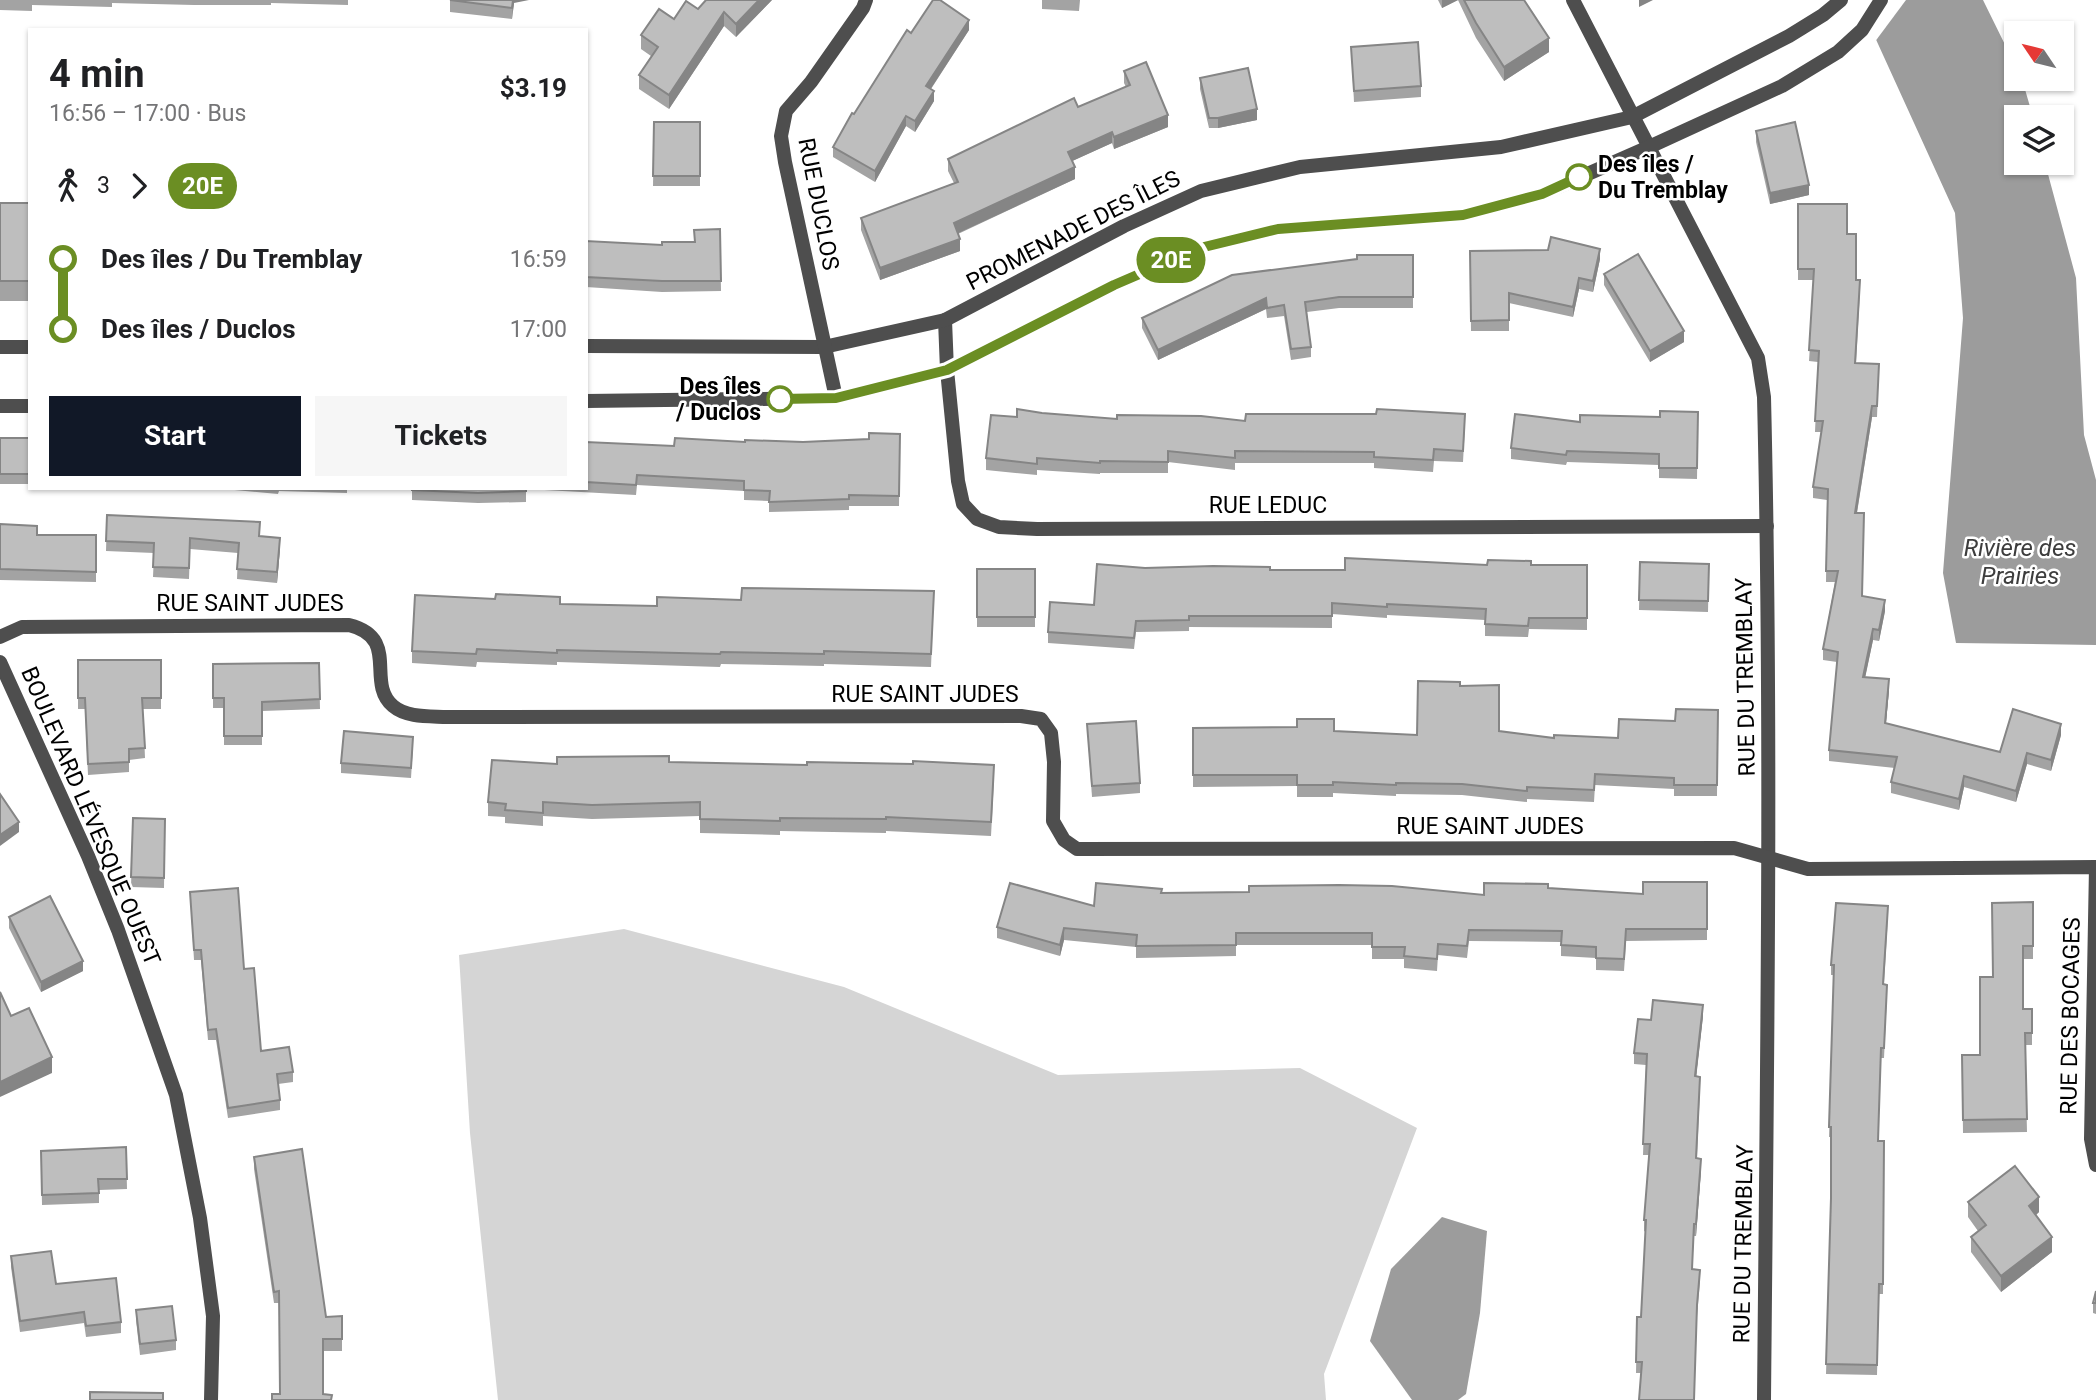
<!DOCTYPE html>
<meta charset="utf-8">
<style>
:root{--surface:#fff;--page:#f6f6f6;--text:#202124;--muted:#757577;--accent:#111827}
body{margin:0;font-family:Roboto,sans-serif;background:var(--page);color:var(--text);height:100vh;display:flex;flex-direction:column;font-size:26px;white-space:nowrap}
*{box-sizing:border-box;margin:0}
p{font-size:23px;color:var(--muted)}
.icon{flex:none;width:38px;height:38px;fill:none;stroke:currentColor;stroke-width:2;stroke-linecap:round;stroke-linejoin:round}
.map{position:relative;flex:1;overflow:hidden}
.drawer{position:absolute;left:28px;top:28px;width:560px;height:462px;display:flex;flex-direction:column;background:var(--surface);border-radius:0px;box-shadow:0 2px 5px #0004}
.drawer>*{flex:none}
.badge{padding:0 14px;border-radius:23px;font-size:24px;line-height:46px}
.needle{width:46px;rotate:305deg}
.fabs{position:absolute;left:2004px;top:21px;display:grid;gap:14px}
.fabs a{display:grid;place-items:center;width:70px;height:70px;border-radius:0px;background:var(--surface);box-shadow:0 2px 5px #0004;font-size:35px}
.map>.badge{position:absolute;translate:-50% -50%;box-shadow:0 0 0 4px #fff}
.legs{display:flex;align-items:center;gap:10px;height:77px;padding:0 21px;font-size:23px}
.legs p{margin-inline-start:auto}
.summary{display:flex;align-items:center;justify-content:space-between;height:119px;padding:0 21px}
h1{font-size:38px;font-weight:700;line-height:52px}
.primary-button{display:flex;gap:14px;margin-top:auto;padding:14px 21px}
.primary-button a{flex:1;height:80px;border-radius:0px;background:var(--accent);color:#fff;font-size:28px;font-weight:700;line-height:80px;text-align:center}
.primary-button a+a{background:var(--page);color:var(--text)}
ul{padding:0 21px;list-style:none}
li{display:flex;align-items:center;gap:24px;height:70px;font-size:26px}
li i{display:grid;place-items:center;width:10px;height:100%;margin:0 9px;background:currentColor}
li i::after{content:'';width:18px;height:18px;margin:-9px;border:5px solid;border-radius:50%;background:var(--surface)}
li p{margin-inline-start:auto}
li:first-child i{background:linear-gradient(#0000 50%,currentColor 0)}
li:last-child i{background:linear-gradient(currentColor 50%,#0000 0)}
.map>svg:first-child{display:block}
.green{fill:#d5d5d5}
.water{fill:#9c9c9c}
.pier{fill:#fff}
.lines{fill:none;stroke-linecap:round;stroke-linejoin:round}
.minor{stroke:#4e4e4e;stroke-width:14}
.wall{fill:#a3a3a3}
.shaded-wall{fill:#858585}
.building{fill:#bebebe;stroke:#858585;stroke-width:2}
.line-1-casing{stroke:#fff;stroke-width:16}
.line-1{stroke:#6b8e23;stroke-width:10}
.stop-1-dot{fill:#fff;stroke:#6b8e23;stroke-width:3.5}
.labels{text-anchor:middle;stroke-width:5;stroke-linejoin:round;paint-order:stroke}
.stop-label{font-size:23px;font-weight:bold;fill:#000;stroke:#fff;text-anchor:start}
.street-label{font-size:23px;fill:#000;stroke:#fff}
.water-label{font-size:24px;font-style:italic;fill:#3d3d3d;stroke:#fff}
</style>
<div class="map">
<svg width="2096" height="1400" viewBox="0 0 2096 1400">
<rect width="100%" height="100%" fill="#fff"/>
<polygon class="green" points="624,929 844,987 1058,1075 1300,1068 1417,1128 1324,1374 1326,1400 498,1400 470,1133 459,955"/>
<g class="water">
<polygon points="1858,0 1983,0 2016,67 2016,79 2022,79 2033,117 2016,117 2016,163 2045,163 2076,278 2084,435 2096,480 2096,645 1956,643 1943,573 1963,318 1955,213"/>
<polygon points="1442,1217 1487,1231 1480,1313 1466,1394 1458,1400 1412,1400 1370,1341 1391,1269"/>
</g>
<polygon class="pier" points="1855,0 1906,0 1874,43"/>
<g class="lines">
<g class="minor">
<path d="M1573 0 1758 358 1764 397C1772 732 1767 1066 1764 1400"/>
<polyline points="945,320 947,370 958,481 963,504 977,519 999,527 1037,529 1767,526"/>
<polyline points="586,346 824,347 945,320 1124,226 1201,191 1300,167 1501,147 1632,117 1789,36 1823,15 1841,0"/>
<polyline points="0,347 30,347"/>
<polyline points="836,398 785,162 781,136 786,111 811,82 863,8 866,0"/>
<polyline points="586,401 836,398 947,370 1114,285 1200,248 1278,229 1463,215 1542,194 1649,147 1782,86 1838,52 1862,30 1881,0"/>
<polyline points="0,406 30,406"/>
<path d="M0 637 22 627 349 625C401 638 365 682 393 706 407 718 430 716 447 717L1021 716 1041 719 1051 733 1054 762 1053 821 1064 840 1077 849 1734 848 1808 869 2096 867 2091 1139 2096 1165"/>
<polyline points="0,662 88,856 118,930 176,1095 200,1218 213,1316 211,1400"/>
</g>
</g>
<g class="wall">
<polygon points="0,0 348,0 348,5 271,3 271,5 194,5 112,3 112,7 32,5 32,11 0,10"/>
<polygon points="450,0 514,3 512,19 450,12"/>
<polygon points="772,0 736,37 724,26 669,109 639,89 639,75 651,56 641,49 641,35 698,9"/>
<polygon points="1042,0 1080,0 1079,11 1042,9"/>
<polygon points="1438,0 1524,0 1549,52 1504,81 1476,38 1458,0 1442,8"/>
<polygon points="969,30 931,89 934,101 915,132 906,126 875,182 833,157 833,147 911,33"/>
<polygon points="1351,47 1421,86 1421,97 1354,102"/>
<polygon points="1124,71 1168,127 1114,149 1112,143 1072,161 1075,179 958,234 960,251 880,280 861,230 861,218 954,183 948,171 948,159 1126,87 1124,83"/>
<polygon points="1200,78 1257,120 1218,128 1209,128 1200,89"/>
<polygon points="654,122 700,122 700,186 653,186"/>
<polygon points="1756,131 1809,195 1770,204 1756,142"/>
<rect x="0" y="203" width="30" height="98"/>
<polygon points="1798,204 1847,234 1856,280 1860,291 1856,363 1879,364 1877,417 1872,417 1857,513 1862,596 1885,611 1879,641 1873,640 1865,677 1889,690 1886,723 2000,752 2061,735 2051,771 2027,764 2016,802 1964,787 1959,810 1891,793 1891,782 1895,768 1829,761 1829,750 1837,662 1823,660 1823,649 1835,582 1826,582 1827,500 1813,498 1813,487 1822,432 1815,432 1818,362 1809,361 1814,280 1798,280"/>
<polygon points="720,229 721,291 662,292 586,287 586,241 662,245 694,242"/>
<polygon points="1470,251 1600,259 1593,292 1579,289 1573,317 1509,303 1509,331 1471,331"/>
<polygon points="1413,255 1413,308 1339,308 1307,312 1311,347 1311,357 1291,360 1284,316 1267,318 1266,309 1158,360 1142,328 1142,318"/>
<polygon points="1604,274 1684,342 1650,362 1604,285"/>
<polygon points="1698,412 1697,479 1659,478 1659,465 1567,462 1566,465 1511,459 1511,448 1580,422 1660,417"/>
<polygon points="1042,413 1117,419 1465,425 1463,462 1434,461 1433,472 1374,468 1374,463 1235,463 1235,470 1168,462 1168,473 1100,473 1100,474 1037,470 1037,475 986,470 986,458 1017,417"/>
<polygon points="900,434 899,506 849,506 849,510 769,512 769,501 744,500 744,491 637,485 636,495 526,489 526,502 478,503 412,500 412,488 586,488 586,442 674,446 745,442 803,442 869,439"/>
<rect x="0" y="438" width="30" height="46"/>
<polygon points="213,488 347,488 347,493 279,491 278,494"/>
<polygon points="107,515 260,536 280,548 277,583 237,579 238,553 190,549 189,579 153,577 154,553 106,551"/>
<polygon points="0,524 37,535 96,535 96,582 0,580"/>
<polygon points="1640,562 1709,564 1708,612 1639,610"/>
<polygon points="1487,565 1587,565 1587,630 1529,629 1528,637 1485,636 1485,620 1387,615 1387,618 1332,614 1332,628 1189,627 1189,631 1136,632 1134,649 1048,643 1048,632 1094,605 1145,568 1345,570"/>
<rect x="977" y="569" width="58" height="58"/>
<polygon points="934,591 931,667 824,664 824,666 721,664 720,667 557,662 557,665 477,662 476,667 412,663 412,651 560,604 657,606 741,600"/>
<polygon points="78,660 161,660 161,709 143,709 145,758 129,760 129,772 88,775 85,709 78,709"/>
<polygon points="319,663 320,709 262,711 262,745 224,745 224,708 213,708 213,664"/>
<polygon points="1460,686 1499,731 1554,738 1618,738 1718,710 1717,796 1674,796 1674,789 1595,785 1594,802 1527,799 1527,802 1462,795 1396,794 1396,796 1333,793 1333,797 1297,797 1297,786 1193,787 1193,728 1334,731 1417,735"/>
<polygon points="1087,724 1140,783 1140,793 1092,797"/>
<polygon points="413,747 411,778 341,773 341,763"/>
<polygon points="669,762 994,779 991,836 886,831 886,833 780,831 780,835 700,833 700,816 592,819 543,816 543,826 505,823 505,817 488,816 488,802 557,764"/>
<polygon points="133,818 165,819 164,888 131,887"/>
<polygon points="1707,882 1707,940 1626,941 1624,971 1596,970 1596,958 1561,956 1561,942 1469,941 1467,958 1438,955 1437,971 1404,968 1404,959 1372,959 1372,945 1236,945 1236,956 1136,958 1136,947 1064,940 1060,956 997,938 997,927 1094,906 1162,893 1484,895 1548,888 1643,894"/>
<polygon points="190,892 244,969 261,1051 293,1072 293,1082 278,1084 280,1100 280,1110 228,1118 216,1040 208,1040 201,960 194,960"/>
<polygon points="2033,902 2033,959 2023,959 2023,1009 2032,1009 2032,1045 2025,1045 2027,1132 1963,1133 1962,1055 1980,1055 1993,977"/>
<polygon points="1888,916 1884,984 1887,995 1884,1058 1881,1058 1878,1141 1884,1141 1883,1294 1879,1294 1877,1375 1826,1374 1831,1199 1831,1137 1829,1137 1834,975 1831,975 1831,965"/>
<polygon points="9,917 83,971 41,992 9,928"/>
<polygon points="1703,1016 1696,1077 1700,1088 1697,1158 1701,1170 1696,1236 1694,1236 1692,1269 1700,1281 1697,1316 1641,1373 1636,1373 1637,1317 1641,1317 1646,1232 1644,1231 1644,1220 1649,1155 1643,1155 1646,1065 1634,1064 1634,1053 1651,1020"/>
<polygon points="126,1147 127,1189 99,1190 99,1203 42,1205 41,1151"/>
<polygon points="254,1157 326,1317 342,1316 342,1351 323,1351 323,1394 280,1394 279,1303 274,1303 254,1169"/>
<polygon points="1968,1202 2039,1212 2036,1215 2052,1252 2001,1292 1971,1252 1971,1237 1978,1231 1968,1217"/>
<polygon points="11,1256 121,1322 121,1333 86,1337 84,1323 20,1332 11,1267"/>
<polygon points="2096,1291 2096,1314 2093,1313 2093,1303"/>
<polygon points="136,1310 176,1340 176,1350 140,1355 136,1320"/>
</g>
<g class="shaded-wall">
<polygon points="513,0 529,0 514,3 512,19"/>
<polygon points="759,0 772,0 736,37 736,24"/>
<polygon points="1442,0 1458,0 1442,8"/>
<polygon points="1639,0 1653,0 1639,7"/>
<polygon points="724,12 724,26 669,109 669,95"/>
<polygon points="969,20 969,30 926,96 926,86"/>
<polygon points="1549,38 1549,52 1504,81 1504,67"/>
<polygon points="934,91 934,101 915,132 915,121"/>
<polygon points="1257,109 1257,120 1218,128 1218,118"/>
<polygon points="1168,115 1168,127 1114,149 1114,137"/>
<polygon points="906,116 906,126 875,182 875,171"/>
<polygon points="1112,132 1112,143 1068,163 1068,152"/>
<polygon points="1075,167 1075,179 954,235 954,223"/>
<polygon points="1809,185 1809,195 1770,204 1770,193"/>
<polygon points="960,239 960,251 880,280 880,268"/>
<polygon points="1600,249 1600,259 1593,292 1593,281"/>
<polygon points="1579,278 1579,289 1573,317 1573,307"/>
<polygon points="1266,298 1266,309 1158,360 1158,350"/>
<polygon points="1684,331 1684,342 1650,362 1650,351"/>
<polygon points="1872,406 1872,417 1855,524 1855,513"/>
<polygon points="280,538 280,548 277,583 277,572"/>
<polygon points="1885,600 1885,611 1879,641 1879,630"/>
<polygon points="1873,629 1873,640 1863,688 1863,677"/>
<polygon points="1889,679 1889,690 1885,734 1885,723"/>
<polygon points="2061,724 2061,735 2051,771 2051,760"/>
<polygon points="2027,753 2027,764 2016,802 2016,791"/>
<polygon points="1964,776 1964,787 1959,810 1959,799"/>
<polygon points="19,822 19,832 0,846 0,835"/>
<polygon points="1064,928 1064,940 1060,956 1060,945"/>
<polygon points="83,961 83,971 41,992 41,982"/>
<polygon points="1703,1005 1703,1016 1695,1088 1695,1076"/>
<polygon points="52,1057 52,1073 0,1097 0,1082"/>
<polygon points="1701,1159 1701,1170 1696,1236 1696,1224"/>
<polygon points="2039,1197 2039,1212 2029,1221 2029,1206"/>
<polygon points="2052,1237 2052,1252 2001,1292 2001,1276"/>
</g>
<g class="building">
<polygon points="450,0 513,0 512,8"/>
<polygon points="706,0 759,0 736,24 724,12 669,95 639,75 658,47 641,35 659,9 674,19 686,1 698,9"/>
<polygon points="933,0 940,0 969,20 926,86 934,91 915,121 906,116 875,171 833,147 852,113 854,114 907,30 911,33"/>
<polygon points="1464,0 1524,0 1549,38 1504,67 1476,23"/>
<polygon points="1418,42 1421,86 1354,91 1351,47"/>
<polygon points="1146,62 1168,115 1114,137 1112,132 1068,152 1075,167 954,223 960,239 880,268 861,218 958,182 948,159 1074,98 1078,107 1130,85 1124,71"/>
<polygon points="1248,68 1257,109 1218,118 1209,118 1200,78"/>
<polygon points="654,122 700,122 700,176 653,176"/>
<polygon points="1795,122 1809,185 1770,193 1756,131"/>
<rect x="0" y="203" width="30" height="78"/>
<polygon points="1798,204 1847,204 1847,234 1856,234 1856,280 1860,280 1855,363 1879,364 1877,406 1872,406 1855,513 1864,513 1862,596 1885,600 1879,630 1873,629 1863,677 1889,679 1885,723 2000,752 2013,709 2061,724 2051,760 2027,753 2016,791 1964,776 1959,799 1891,782 1897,757 1829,750 1838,652 1823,649 1838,571 1826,571 1828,489 1813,487 1823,421 1815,421 1819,351 1809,350 1814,269 1798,269"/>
<polygon points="720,229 721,281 662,281 586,277 586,241 662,245 662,242 695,242 694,230"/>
<polygon points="1551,237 1600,249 1593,281 1579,278 1573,307 1509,293 1509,320 1471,321 1470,251 1548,250"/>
<polygon points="1638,254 1684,331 1650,351 1604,274"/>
<polygon points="1357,255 1413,255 1413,297 1339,297 1305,302 1311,347 1291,349 1284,305 1267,308 1266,298 1158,350 1142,318 1232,275 1357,259"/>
<polygon points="1017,409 1042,413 1117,419 1117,415 1201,416 1245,421 1246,414 1376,414 1377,409 1465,414 1463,451 1434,449 1433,460 1374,457 1374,452 1235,451 1235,458 1168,451 1168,462 1100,461 1100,463 1037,458 1037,464 986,458 991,415 1017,417"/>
<polygon points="1660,411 1698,412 1697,468 1659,468 1659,454 1567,451 1566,455 1511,448 1515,414 1580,422 1580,415 1660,417"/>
<polygon points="869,433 900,434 899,496 849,495 849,499 769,502 770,491 744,490 744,481 637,475 636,485 586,482 586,442 674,446 675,438 745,442 745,440 803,442 869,439"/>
<rect x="0" y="438" width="30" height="36"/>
<polygon points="412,488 526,488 526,491 478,493 412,490"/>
<polygon points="107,515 260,522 259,536 280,538 277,572 237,569 239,543 190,538 189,568 153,567 154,543 106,541"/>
<polygon points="0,524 37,526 37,535 96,535 96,572 0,569"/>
<polygon points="1345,558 1487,565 1488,560 1531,561 1531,565 1587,565 1587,618 1529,618 1528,626 1485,624 1486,609 1387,604 1387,607 1332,603 1332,616 1189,616 1189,620 1136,621 1134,638 1048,632 1050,602 1094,605 1097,564 1145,568 1213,566 1270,567 1270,570 1345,570"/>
<polygon points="1640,562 1709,564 1708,601 1639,600"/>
<rect x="977" y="569" width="58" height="48"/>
<polygon points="742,588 934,591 931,654 824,651 824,654 721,652 720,654 557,650 557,653 477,649 476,654 412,651 415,595 495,599 496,594 560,597 560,604 657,606 657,597 741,600"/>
<polygon points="78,660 161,660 161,698 142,698 145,748 129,749 129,762 88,764 85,698 78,698"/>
<polygon points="319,663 320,699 262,702 262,736 224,736 224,698 213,698 213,664"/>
<polygon points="1418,681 1460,682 1460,686 1499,685 1499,731 1554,738 1554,735 1618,738 1619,719 1675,721 1676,709 1718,710 1717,785 1674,785 1674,778 1595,774 1594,790 1527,787 1527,791 1462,784 1396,783 1396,785 1333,782 1333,785 1297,785 1297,775 1193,775 1193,728 1297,727 1297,719 1334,719 1334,731 1417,735"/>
<polygon points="1136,721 1140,783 1092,786 1087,724"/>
<polygon points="344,731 413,737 411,768 341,763"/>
<polygon points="669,756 669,762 807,765 807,762 913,764 913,761 994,765 991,822 886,817 886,819 780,818 780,821 700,819 700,802 592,805 543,802 543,813 505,810 506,804 488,802 492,760 557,764 557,757"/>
<polygon points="0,794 19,822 0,835"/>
<polygon points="133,818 165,819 164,878 131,877"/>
<polygon points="1643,882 1707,882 1707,929 1626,929 1624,959 1596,958 1596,947 1561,945 1562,931 1469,930 1467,946 1438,944 1437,959 1404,956 1405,947 1372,947 1372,933 1236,933 1236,945 1136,946 1137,935 1064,928 1060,945 997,927 1010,883 1094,906 1096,883 1162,889 1161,893 1249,892 1249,886 1339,885 1392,886 1484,895 1484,883 1548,884 1548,888 1643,894"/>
<polygon points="238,888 244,969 254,968 261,1051 289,1047 293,1072 277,1074 280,1100 228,1108 216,1029 208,1030 201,950 194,950 190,892"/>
<polygon points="50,896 83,961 41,982 9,917"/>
<polygon points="2033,902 2033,946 2023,946 2023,1009 2032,1009 2032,1033 2025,1033 2027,1119 1963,1120 1962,1055 1980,1055 1980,977 1993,977 1992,903"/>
<polygon points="1836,903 1888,906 1883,984 1887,985 1884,1048 1881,1048 1878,1141 1884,1141 1883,1284 1879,1284 1877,1365 1826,1364 1831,1198 1831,1127 1829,1127 1834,965 1831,965"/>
<polygon points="0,992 11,1016 29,1008 52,1057 0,1082"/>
<polygon points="1653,1000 1703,1005 1695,1076 1700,1077 1696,1158 1701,1159 1696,1224 1694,1224 1692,1269 1700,1270 1697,1305 1694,1400 1639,1400 1642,1362 1636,1362 1637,1317 1641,1317 1646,1220 1644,1220 1650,1144 1643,1144 1647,1054 1634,1053 1638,1019 1651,1020"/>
<polygon points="126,1147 127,1179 98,1179 99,1193 42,1195 41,1151"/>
<polygon points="302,1149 326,1317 342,1316 342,1339 323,1339 323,1394 332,1395 331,1400 272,1400 272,1394 280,1394 279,1291 274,1292 254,1157"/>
<polygon points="2015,1166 2039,1197 2029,1206 2052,1237 2001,1276 1971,1237 1986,1225 1968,1202"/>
<polygon points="51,1251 56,1284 116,1278 121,1322 86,1326 84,1312 20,1321 11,1256"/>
<polygon points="2096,1291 2096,1303 2093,1303"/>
<polygon points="172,1306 176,1340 140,1344 136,1310"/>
<polygon points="90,1392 163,1393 163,1400 90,1400"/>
</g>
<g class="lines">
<defs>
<polyline id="line-1" points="780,399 836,398 947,370 1114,285 1200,248 1278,229 1463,215 1542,194 1579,177"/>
</defs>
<use href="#line-1" class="line-1-casing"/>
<use href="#line-1" class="line-1"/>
</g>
<g class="stop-1-dot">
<circle cx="1579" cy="177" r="12"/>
<circle cx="780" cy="399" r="12"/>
</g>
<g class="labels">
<g class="stop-label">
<text x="1598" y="172">Des îles /<tspan x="1598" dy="26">Du Tremblay</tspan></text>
<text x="761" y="394" text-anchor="end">Des îles<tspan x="761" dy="26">/ Duclos</tspan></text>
</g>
<g class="street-label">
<text transform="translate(819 204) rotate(79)" y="8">RUE DUCLOS</text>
<text transform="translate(1073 230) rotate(-27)" y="8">PROMENADE DES ÎLES</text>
<text x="1268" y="513">RUE LEDUC</text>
<text x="250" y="611">RUE SAINT JUDES</text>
<text transform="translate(1745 677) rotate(-91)" y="8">RUE DU TREMBLAY</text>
<text x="925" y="702">RUE SAINT JUDES</text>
<text transform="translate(91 816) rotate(67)" y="8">BOULEVARD LÉVESQUE OUEST</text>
<text x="1490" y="834">RUE SAINT JUDES</text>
<text transform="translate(2070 1016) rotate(-89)" y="8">RUE DES BOCAGES</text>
<text transform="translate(1743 1244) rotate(-89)" y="8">RUE DU TREMBLAY</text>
</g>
<g class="water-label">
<text x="2020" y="556">Rivière des<tspan x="2020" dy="28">Prairies</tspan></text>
</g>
</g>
</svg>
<div class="fabs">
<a><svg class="needle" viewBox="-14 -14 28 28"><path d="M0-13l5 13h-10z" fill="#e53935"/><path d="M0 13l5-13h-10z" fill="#757577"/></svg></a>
<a><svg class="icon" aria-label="layers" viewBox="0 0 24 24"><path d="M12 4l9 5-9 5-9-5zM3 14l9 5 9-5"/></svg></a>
</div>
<b class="badge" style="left:1171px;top:260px;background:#6b8e23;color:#fff">20E</b>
<section class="drawer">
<div class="summary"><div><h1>4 min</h1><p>16:56 – 17:00 · Bus</p></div><b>$3.19</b></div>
<div class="legs"><svg class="icon" aria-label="walk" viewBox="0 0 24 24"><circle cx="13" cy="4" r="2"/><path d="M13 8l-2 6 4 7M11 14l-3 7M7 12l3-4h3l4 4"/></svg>3<svg class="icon" aria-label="forward" viewBox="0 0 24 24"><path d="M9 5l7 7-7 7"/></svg><b class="badge" style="background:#6b8e23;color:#fff">20E</b></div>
<ul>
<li><i style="color:#6b8e23"></i><b>Des îles / Du Tremblay</b><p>16:59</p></li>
<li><i style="color:#6b8e23"></i><b>Des îles / Duclos</b><p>17:00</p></li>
</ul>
<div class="primary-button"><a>Start</a><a>Tickets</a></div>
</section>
</div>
